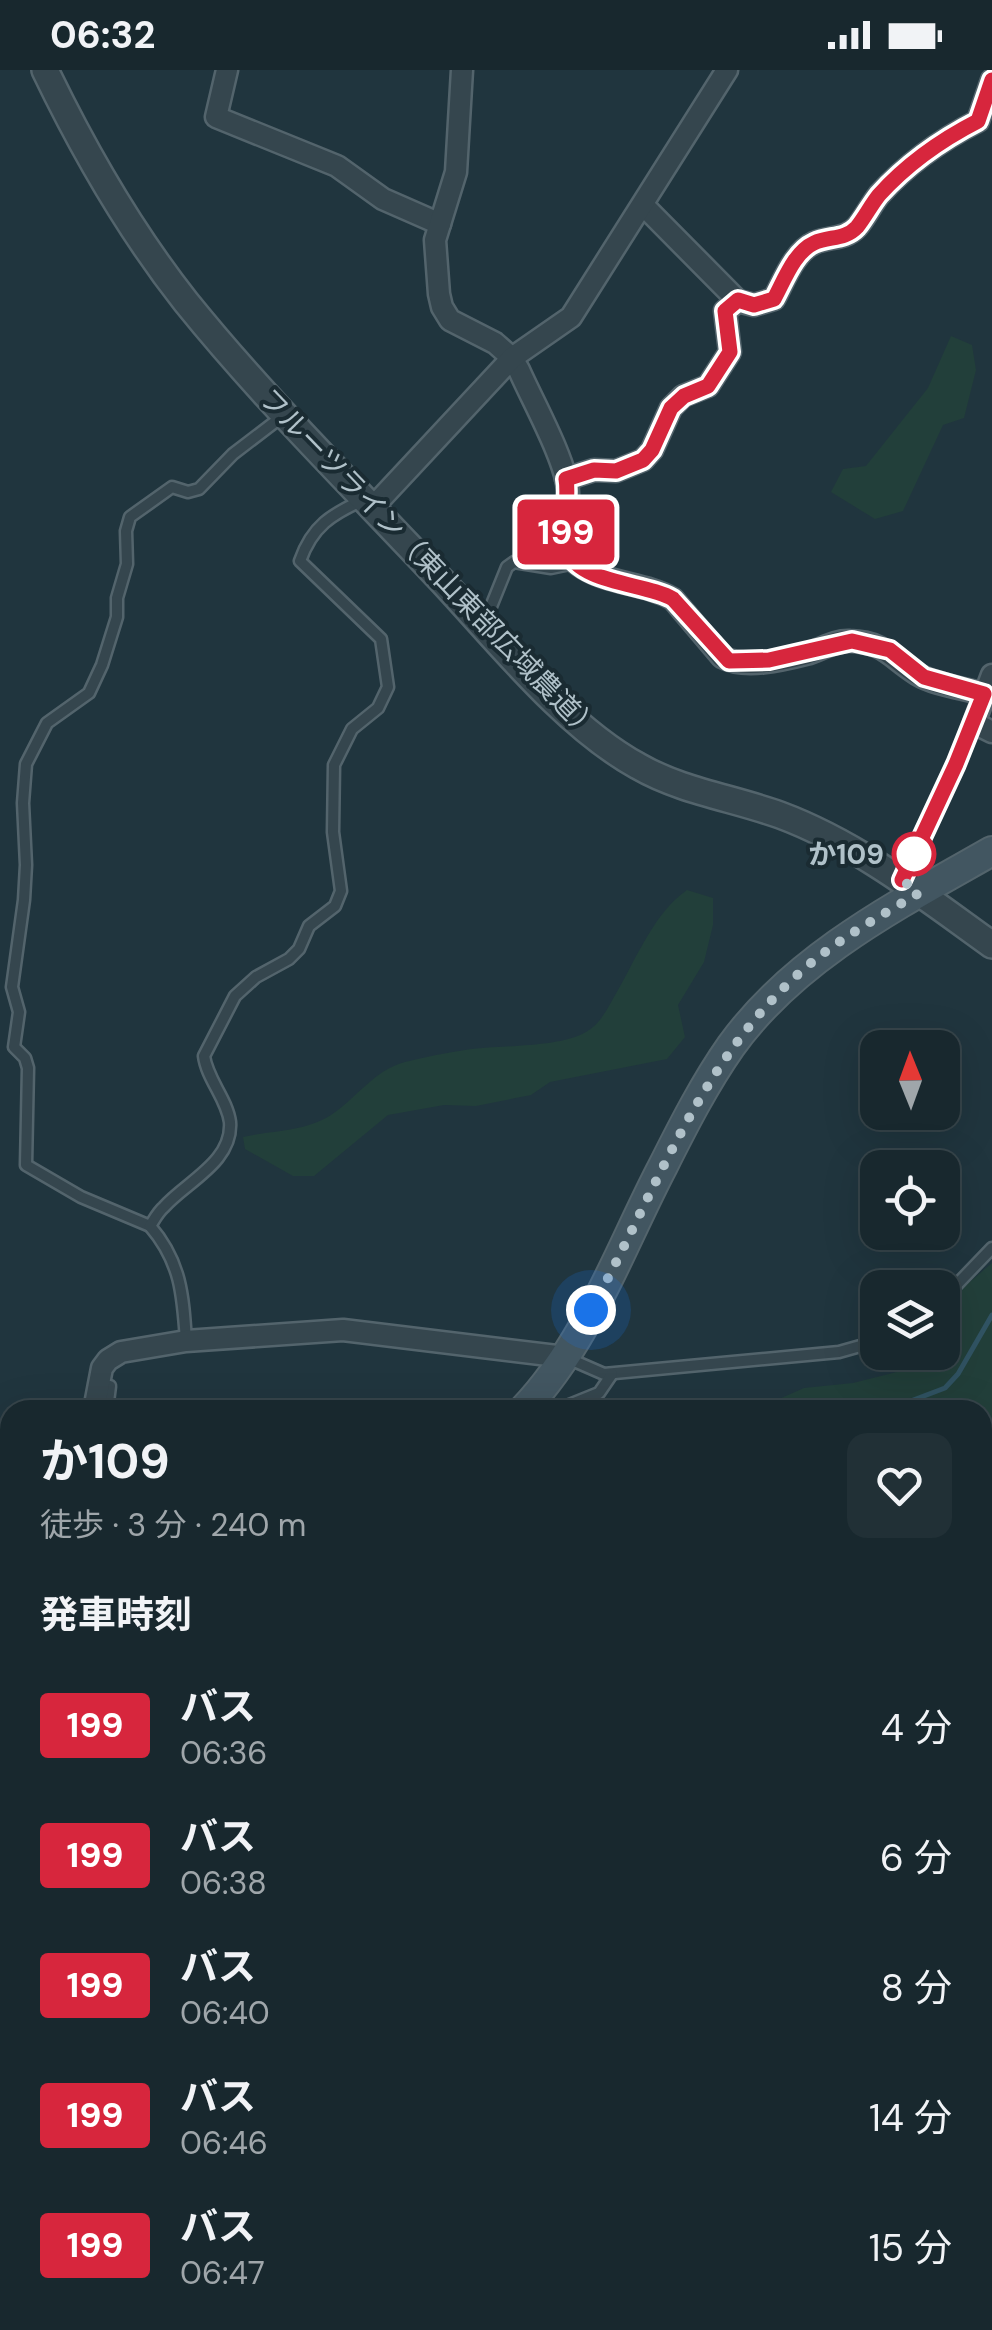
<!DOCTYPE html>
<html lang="ja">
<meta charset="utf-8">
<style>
:root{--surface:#18282e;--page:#213036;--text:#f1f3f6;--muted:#9fa6aa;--line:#36444a}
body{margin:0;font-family:"DM Sans","Noto Sans JP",sans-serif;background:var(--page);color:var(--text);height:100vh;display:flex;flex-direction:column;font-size:38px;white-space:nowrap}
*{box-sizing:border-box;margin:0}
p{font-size:32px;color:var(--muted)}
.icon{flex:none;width:55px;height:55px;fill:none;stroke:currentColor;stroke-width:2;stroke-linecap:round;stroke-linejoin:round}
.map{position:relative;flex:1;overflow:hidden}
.side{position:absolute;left:0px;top:1330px;width:992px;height:930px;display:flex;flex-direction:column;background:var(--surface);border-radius:30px 30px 0 0;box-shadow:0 10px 40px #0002,0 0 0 2px var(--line)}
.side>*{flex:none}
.badge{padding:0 20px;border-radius:8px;font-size:35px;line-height:65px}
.needle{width:65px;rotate:359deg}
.controls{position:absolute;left:860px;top:960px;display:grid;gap:20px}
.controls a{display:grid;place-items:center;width:100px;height:100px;border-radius:20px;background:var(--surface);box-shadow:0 10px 40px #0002,0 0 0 2px var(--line);font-size:50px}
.you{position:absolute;width:50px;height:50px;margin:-25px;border:8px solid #fff;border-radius:50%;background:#1a73e8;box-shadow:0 0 0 15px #1a73e833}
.map>.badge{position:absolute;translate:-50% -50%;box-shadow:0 0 0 5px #fff}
h2{padding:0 40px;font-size:38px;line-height:90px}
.round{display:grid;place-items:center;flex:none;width:105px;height:105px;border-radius:20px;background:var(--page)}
.head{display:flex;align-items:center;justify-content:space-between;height:170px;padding:0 40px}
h1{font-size:48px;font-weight:700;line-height:75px}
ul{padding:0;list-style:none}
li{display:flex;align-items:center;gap:30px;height:130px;padding:0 40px}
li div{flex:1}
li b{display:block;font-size:38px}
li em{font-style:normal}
li .badge{min-width:110px;font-weight:700;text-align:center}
.status{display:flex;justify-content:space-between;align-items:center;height:70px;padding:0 50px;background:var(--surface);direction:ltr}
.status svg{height:28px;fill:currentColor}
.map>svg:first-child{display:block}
.green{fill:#223f3a}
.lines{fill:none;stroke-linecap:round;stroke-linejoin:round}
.stream{stroke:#315464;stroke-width:5}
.service-casing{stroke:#53646c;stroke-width:15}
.minor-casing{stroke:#53646c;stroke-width:25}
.tertiary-casing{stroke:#53646c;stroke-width:30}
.secondary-casing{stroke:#53646c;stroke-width:32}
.path{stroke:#405b57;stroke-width:2.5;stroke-dasharray:8 8;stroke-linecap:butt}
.service{stroke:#35464e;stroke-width:10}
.minor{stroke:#35464e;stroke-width:20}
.tertiary{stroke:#35464e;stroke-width:25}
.secondary{stroke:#425661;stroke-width:28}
.secondary-bridge-casing{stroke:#53646c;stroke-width:32;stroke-linecap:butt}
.secondary-bridge{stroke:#425661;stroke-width:28}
.line-casing{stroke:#fff;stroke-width:22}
.line{stroke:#d7263d;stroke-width:15}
.walk{stroke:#b0c1c9;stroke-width:10;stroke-dasharray:0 18}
.stop-dot{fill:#fff;stroke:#d7263d;stroke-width:5}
.labels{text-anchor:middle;stroke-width:8;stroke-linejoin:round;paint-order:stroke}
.street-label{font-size:28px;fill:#b0c1c9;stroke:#1a2b32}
.stop-label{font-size:28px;font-weight:bold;fill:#b0c1c9;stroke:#1a2b32;text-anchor:end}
</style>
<div class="status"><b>06:32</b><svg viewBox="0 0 49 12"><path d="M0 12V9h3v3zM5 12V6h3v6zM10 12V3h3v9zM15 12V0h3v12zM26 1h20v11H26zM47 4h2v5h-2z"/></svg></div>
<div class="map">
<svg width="992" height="2260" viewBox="0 0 992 2260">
<rect width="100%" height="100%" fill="#20353e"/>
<g class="green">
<polygon points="951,266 972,275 976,300 964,348 943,355 903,441 875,449 831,422 843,399 866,396 928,318"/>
<path d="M687 820 713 828V855L704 892 678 935 685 967 667 989 550 1012 531 1025 476 1036 444 1035 388 1045 314 1106H293L245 1079 243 1067C274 1060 304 1062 331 1045 357 1028 374 1000 405 992 425 987 445 983 465 980 497 975 560 978 586 962 602 953 609 935 618 920 637 887 655 842 687 820Z"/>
<polygon points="992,1193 992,1381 983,1384 982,1340 754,1340 804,1318 853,1313 905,1300 919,1283 942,1282 944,1234"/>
</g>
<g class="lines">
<g class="stream">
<polyline points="887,1340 945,1318 958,1304 992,1245"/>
<polyline points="437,2250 439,2260"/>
</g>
<defs>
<g id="service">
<polyline points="484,554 507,497 514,492 551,498 575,493"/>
<polyline points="902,810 973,654"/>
<polyline points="150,1156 81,1127 26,1095 28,998 25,988 14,977 19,942 12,917 24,830 26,795 23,733 26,694 47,653 89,623 102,595 117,547 117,528 127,494 126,461 130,447 172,417 188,422 199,419 233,384 284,345"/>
<polyline points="942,1230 992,1178"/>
<path d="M186 1271C183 1225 181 1192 150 1156 154 1150 158 1142 164 1137 186 1112 233 1092 230 1052 227 1029 207 1009 204 986L235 926 256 907 289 889 299 879 309 856 335 836 341 821 333 762 334 695 352 659 378 638 388 617 381 569 300 491C312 456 332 444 363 430"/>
<polyline points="565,1287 604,1304 839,1282 878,1271"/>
<polyline points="98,1313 110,1316 107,1340"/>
<polyline points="557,1340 599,1323 612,1304"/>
<polyline points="982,1595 992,1582"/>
<polyline points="992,1628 986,1638 988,1652 992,1655"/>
<polyline points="982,1734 992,1723"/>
<polyline points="661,2260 665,2250"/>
</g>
<g id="minor">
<polyline points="227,0 216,47 337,96 383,129 440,154"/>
<path d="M462 0 456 102 435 170 439 224 442 237 450 250 495 273 512 288 519 300C532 330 567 392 568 422 569 447 556 478 579 495 608 515 644 512 673 529L722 587C744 599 783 590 806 584 821 580 834 570 850 571 885 572 891 588 917 604 935 615 963 618 984 624"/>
<polyline points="643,135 738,231"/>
<path d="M566 409 594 400 616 401 643 390 652 380 671 338 683 326 708 316 730 282 725 241 738 231 754 235 774 229C784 211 794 182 814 173 829 166 845 170 857 157 865 148 871 135 879 125 907 94 941 70 978 51L992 10"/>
<polyline points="373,437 512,288 571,247 727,0"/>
<polyline points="992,605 974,653 992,662"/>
<polyline points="94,1340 102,1298 108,1290 121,1282 186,1271 343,1260 565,1287"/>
<polyline points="0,1431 10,1434"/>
<polyline points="982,2170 992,2157"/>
<polyline points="45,2250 48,2260"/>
<polyline points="900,2260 906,2250"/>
</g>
<path id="tertiary" d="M45 0C84 81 130 161 186 232 265 330 355 418 441 510 498 571 565 656 638 696 681 721 733 728 780 745 858 774 925 827 992 875"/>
<path id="secondary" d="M523 1340C588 1272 620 1178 663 1096 683 1056 705 1013 731 976 795 887 899 834 992 781"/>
</defs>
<use href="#service" class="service-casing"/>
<use href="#minor" class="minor-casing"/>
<use href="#tertiary" class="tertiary-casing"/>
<use href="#secondary" class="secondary-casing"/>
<g class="path">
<polyline points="0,2059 10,2068"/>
<polyline points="166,2250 173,2260"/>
</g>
<use href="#service" class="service"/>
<use href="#minor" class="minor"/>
<use href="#tertiary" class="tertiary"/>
<use href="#secondary" class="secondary"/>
<defs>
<polyline id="secondary-bridge" points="0,2176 10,2170"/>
</defs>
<use href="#secondary-bridge" class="secondary-bridge-casing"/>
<use href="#secondary-bridge" class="secondary-bridge"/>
</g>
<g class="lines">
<defs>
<path id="line" d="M902 810 956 694 984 624 924 607 890 580 852 571 769 590 729 591 673 529C647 513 579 514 567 480 560 459 570 432 566 409L594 400 616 401 643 390 652 380 671 338 684 326 708 316 730 282 725 241 738 230 754 235 774 229C784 211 794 182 814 173 829 166 845 170 857 157 865 147 871 135 879 125 907 94 941 70 978 51L992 10"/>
</defs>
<use href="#line" class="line-casing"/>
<use href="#line" class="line"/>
<path class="walk" d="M591 1240C656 1122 700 989 804 899 838 869 881 846 919 823L902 810 916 781 914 784"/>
</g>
<circle class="stop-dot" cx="914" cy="784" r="20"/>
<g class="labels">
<g class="street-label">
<text transform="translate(430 494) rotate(46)" y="10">フルーツライン（東山東部広域農道）</text>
</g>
<g class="stop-label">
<text x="884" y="794">か109</text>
</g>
</g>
</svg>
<div class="controls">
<a><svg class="needle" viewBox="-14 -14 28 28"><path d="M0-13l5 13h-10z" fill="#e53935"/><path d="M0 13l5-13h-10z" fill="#9fa6aa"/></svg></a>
<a><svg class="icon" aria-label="locate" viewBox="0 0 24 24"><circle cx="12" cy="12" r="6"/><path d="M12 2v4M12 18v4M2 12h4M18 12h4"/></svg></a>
<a><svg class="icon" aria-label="layers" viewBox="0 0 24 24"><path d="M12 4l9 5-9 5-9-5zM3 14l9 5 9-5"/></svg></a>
</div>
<div class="you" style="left:591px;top:1240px"></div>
<b class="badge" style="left:566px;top:462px;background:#d7263d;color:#fff">199</b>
<section class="side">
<div class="head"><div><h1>か109</h1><p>徒歩 · 3 分 · 240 m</p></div><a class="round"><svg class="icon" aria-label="heart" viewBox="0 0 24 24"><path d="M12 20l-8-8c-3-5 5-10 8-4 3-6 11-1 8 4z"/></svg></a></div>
<h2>発車時刻</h2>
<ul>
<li><span class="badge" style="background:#d7263d;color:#fff">199</span><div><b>バス</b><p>06:36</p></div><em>4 分</em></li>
<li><span class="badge" style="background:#d7263d;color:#fff">199</span><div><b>バス</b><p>06:38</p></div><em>6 分</em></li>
<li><span class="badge" style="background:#d7263d;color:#fff">199</span><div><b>バス</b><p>06:40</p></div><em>8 分</em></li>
<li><span class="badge" style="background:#d7263d;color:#fff">199</span><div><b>バス</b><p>06:46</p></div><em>14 分</em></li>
<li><span class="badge" style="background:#d7263d;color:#fff">199</span><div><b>バス</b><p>06:47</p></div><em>15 分</em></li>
</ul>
</section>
</div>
